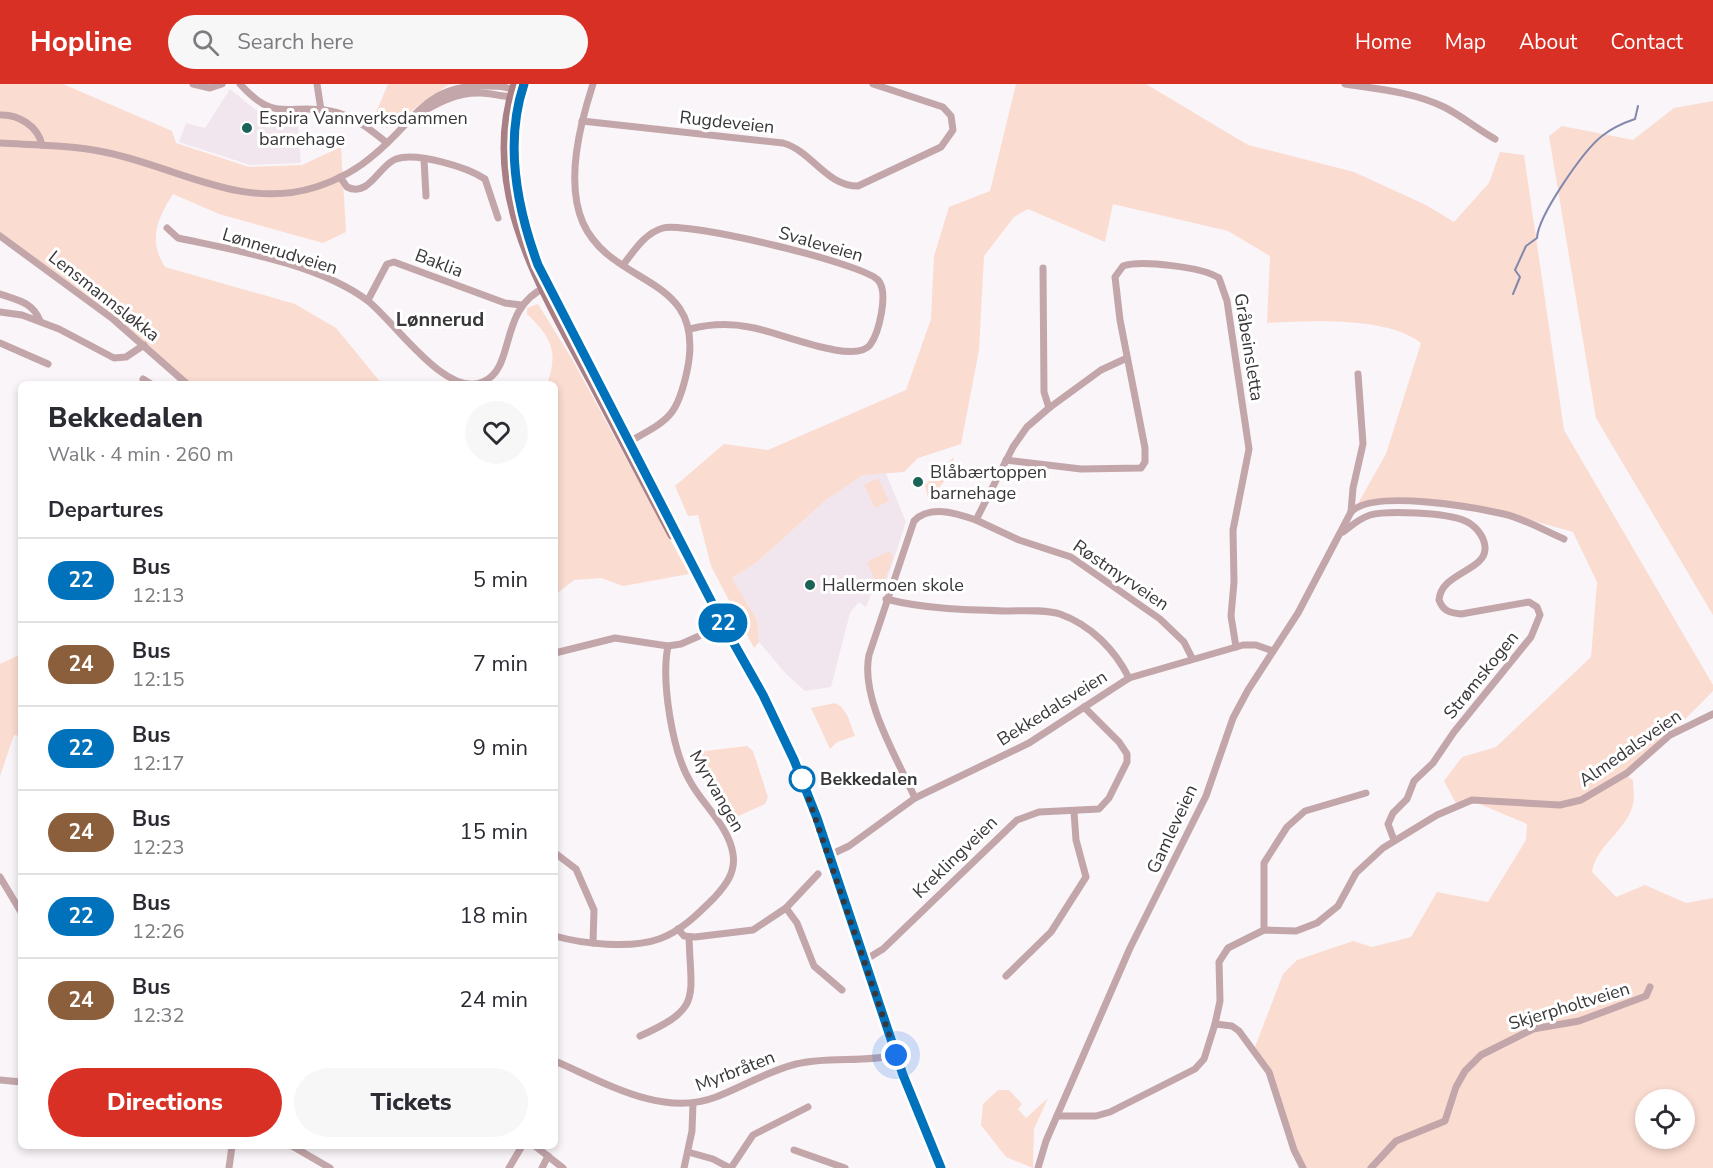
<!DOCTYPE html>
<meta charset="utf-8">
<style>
:root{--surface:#fff;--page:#f7f7f7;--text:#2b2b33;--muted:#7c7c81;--line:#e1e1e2;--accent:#d93025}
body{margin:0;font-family:"Nunito Sans",sans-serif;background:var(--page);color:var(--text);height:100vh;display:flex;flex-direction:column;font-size:22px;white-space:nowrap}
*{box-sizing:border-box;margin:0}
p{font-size:20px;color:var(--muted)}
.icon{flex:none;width:33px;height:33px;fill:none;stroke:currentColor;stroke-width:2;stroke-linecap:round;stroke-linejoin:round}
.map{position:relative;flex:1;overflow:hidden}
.side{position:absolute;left:18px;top:297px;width:540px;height:768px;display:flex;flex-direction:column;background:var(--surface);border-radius:9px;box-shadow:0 3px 9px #0003}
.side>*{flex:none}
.badge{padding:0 12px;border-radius:20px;font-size:21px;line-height:39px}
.buttons{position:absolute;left:1635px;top:1005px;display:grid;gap:12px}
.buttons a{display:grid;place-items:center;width:60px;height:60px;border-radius:50%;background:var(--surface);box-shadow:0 3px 9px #0003;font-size:30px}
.you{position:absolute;width:30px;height:30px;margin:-15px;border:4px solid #fff;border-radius:50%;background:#1a73e8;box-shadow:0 0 0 9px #1a73e833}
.map>.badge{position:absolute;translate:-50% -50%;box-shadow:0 0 0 3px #fff}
h2{padding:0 30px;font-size:22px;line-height:54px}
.round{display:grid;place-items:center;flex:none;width:63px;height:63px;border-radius:32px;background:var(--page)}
.head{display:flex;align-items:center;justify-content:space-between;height:102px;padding:0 30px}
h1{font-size:28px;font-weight:800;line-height:45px}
.cta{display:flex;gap:12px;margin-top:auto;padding:12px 30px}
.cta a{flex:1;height:69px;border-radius:36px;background:var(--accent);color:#fff;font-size:24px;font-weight:800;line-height:69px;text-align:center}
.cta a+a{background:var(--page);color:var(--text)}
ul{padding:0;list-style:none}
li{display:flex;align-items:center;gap:18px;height:84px;padding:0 30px;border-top:2px solid var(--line)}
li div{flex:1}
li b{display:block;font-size:22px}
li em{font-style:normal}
li .badge{min-width:66px;font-weight:700;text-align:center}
header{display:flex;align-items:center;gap:36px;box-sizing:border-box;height:84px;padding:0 30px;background:var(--accent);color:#fff}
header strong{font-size:28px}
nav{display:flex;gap:33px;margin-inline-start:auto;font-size:21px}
.search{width:420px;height:54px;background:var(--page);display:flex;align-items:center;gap:15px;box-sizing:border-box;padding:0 21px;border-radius:33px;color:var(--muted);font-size:22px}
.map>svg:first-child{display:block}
.built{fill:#f2e6ee}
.green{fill:#fbdcd1;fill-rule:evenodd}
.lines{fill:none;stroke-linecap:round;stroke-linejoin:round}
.stream{stroke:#8088ad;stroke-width:2}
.minor{stroke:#c3a6aa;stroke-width:7}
.secondary{stroke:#a87f85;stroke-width:9}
.line-casing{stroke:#fff;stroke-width:14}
.line{stroke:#0072bc;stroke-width:9}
.walk{stroke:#393739;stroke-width:6;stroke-dasharray:0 10.8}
.poi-dot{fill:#1b6357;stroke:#fff;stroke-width:2}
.stop-dot{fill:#fff;stroke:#0072bc;stroke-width:3}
.labels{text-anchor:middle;stroke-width:6;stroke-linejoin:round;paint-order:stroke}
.poi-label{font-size:18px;fill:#393739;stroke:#fff;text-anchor:start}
.street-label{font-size:18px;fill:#393739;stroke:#fff}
.stop-label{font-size:18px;font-weight:bold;fill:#393739;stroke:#fff;text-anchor:start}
.neighbourhood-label{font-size:20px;font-weight:bold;fill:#393739;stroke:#fff}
</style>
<header>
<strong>Hopline</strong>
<div class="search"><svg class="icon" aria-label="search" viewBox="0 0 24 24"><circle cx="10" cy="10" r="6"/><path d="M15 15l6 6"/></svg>Search here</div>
<nav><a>Home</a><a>Map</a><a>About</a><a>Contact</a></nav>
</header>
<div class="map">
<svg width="1713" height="1084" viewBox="0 0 1713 1084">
<rect width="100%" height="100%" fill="#faf5f9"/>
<g class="built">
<polygon points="230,5 271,38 298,41 301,79 250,81 179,58 186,39 205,44"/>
<polygon points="885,387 906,438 883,508 872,508 866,523 859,518 850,529 831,603 805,607 785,589 759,558 757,536 732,494 756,479 826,416 863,391"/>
</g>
<g class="green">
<path d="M0 0H63L172 47 176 59 249 83 302 81 341 63 346 148 323 159 219 130 173 110C157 135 148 156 165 183L295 220 336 244 382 300H184L91 217 0 152Z"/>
<polygon points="388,0 456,0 448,1 387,44 375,31"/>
<path d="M1016 0H1146L1248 61 1354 88 1426 121 1454 138 1489 99 1500 68 1524 71 1564 346 1713 601V607L1628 693 1633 696C1633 703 1635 713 1633 720 1627 747 1596 761 1592 788L1616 813 1645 801 1686 819 1713 814V1084H1303L1287 1038 1255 963 1283 890 1297 876 1353 857 1372 863 1411 853 1437 808 1488 818 1526 756 1527 740 1470 716 1457 721 1444 697 1462 673 1496 663 1591 573 1597 498 1573 448C1522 434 1403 398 1356 423L1386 370 1421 259C1386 232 1311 237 1267 239L1270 172 1228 147 1113 120 1105 158 1028 125 1014 133 984 172 979 266 961 360 918 374 904 388 863 391 826 416 756 479 732 494 757 536 759 558 754 564 711 482 698 431 688 432 675 402 724 360 768 366 906 306 931 235 934 172 949 123 990 107ZM1646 1016H1684V1054H1646Z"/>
<polygon points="1713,17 1713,531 1596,334 1549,52 1562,42 1633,56 1674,24"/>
<path d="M538 220 572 275 689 490 623 502 601 494 574 496 555 511V300H547C559 267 551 253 527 230V224Z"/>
<path d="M954 373C952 390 941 403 928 414L925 401Z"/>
<polygon points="878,394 889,417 875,424 864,401"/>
<polygon points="890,467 893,474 880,508 868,504 865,499 874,494 867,478"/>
<polygon points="21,570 21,652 14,651 0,692 0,580"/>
<path d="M835 619C847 624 850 639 855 652L837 658 830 665 811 624Z"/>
<polygon points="747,662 753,667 768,713 765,720 734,734 730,732 693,677 697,668"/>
<polygon points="998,1006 1009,1006 1022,1020 1018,1025 1026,1034 1048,1014 1034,1045 1033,1084 1006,1073 981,1041 983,1020"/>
</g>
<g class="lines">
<path class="stream" d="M1513 210 1520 193 1515 186 1526 162 1537 154C1538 132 1583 67 1602 52 1612 44 1623 39 1635 35L1638 22"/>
<g class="minor">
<polyline points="193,0 210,4 222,0"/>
<path d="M240 0C276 40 287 19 330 27 352 31 370 45 387 59"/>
<polyline points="317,0 321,26"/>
<path d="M593 0C580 40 565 98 583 139 613 205 708 189 687 287 677 334 668 336 627 359"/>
<path d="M1345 0C1378 5 1413 8 1444 23 1462 32 1477 45 1495 55"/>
<path d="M0 31C18 30 38 42 42 61"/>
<path d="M582 37 783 59C812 67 826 102 858 102L941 63 953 46 951 32 943 23 873 0"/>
<path d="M0 59C35 61 70 61 104 68 176 82 241 127 316 103 338 96 358 85 375 70 416 36 426 0 486 2 499 2 510 2 520 11 507 16 493 8 478 9 452 9 433 22 411 34"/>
<polyline points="424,75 426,112"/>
<path d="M340 93 347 103C369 114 379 81 396 75 417 68 467 83 485 95L498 134"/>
<path d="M167 144 178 154C238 167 319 180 368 217 394 237 446 315 483 298 517 283 497 225 546 203"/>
<polyline points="0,152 113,235 187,300"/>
<path d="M623 181C634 167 645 149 663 144 686 137 862 179 878 196 889 208 879 249 870 261 854 282 774 246 749 243 729 239 709 240 690 245"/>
<polyline points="1043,184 1044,308 1049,324"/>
<path d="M0 210C17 216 33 218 40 237"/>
<polyline points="368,216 387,180 394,178 505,219 521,221"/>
<polyline points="0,228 22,231 59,245 114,274 126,273 144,261"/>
<polyline points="0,259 48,280"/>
<polyline points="1127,274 1101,286 1049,324 1027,343 1013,363 976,436 1019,456 1071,473 1160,535 1184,558 1192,574"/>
<polyline points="143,295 151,300"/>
<path d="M1006 376 1081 385 1141 384 1145 378V364L1120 236 1115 193 1123 182C1141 176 1203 183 1219 194L1227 217 1249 365 1233 446 1234 498 1231 532 1236 563"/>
<polyline points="1351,428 1353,404 1363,360 1358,290"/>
<path d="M1343 448C1351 442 1360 434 1370 431 1388 426 1445 429 1463 436 1474 440 1484 451 1485 463 1487 487 1441 488 1439 516 1443 527 1450 529 1461 530L1529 518 1537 523 1540 531 1531 553 1454 648 1433 679 1414 697 1407 715 1393 729 1388 740 1394 756"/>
<path d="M886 515C925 525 966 526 1005 527 1023 527 1043 525 1060 530 1091 541 1115 566 1129 594"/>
<polyline points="555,569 615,554 668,562 681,560 724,541"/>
<path d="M915 714C897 674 860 614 869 571L914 437C930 420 958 430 976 436"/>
<polyline points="555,769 576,785 594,826 593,859"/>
<polyline points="830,771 849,762 915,714 1029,659 1129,594 1243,561 1256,561 1273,567"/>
<polyline points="0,793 21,828"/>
<polyline points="786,824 797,839 814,882 842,906"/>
<polyline points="678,845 684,852 695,853 753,846 786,824 818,790"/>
<polyline points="1264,846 1264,779 1287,743 1305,727 1366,709"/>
<path d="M555 852C583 860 631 865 659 855 680 848 699 829 714 814 726 801 736 788 733 770 729 743 704 722 691 699 672 668 661 597 668 562"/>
<polyline points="865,876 883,865 1017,736 1039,728 1099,725 1109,714 1127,678 1127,670 1119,658 1084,623"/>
<polyline points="1006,892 1051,848 1086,793 1076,756 1074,728"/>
<polyline points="1215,940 1232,942 1239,947 1269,988 1294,1066 1303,1084"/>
<path d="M640 952C702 924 691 916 689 853"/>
<path d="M555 977C604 998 662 1034 716 1013 742 1003 768 987 796 980 829 972 863 979 896 971"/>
<polyline points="0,996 21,998"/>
<polyline points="1057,1032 1096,1032 1110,1028 1195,985 1204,975 1215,940 1220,917 1219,878 1228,864 1264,846 1296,847 1317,839 1338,822 1356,789 1383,764 1437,731 1472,716 1560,721 1581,716 1627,689 1670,651 1713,630"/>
<polyline points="292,1062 330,1084"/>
<polyline points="535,1062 563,1084"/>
<polyline points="794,1066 845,1084"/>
<polyline points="688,1068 713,1075 730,1084"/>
<polyline points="229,1084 232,1062"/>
<polyline points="509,1084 522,1062"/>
<polyline points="542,1084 548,1072"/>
<polyline points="684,1084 692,1047 693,1019"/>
<polyline points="731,1084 753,1051 808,1023"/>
<path d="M1038 1084 1046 1057 1130 864 1206 712 1233 634 1248 606 1298 529 1351 428C1373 405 1473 423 1504 430 1525 435 1545 447 1564 455"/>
<polyline points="1371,1084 1396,1057 1445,1037 1456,1003 1465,987 1481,971 1533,945 1579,937 1646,912 1650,903"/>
</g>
<g class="secondary">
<path d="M515 0C480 107 543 207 591 297 618 348 645 399 672 451"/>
<path d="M524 0C507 52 514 112 532 163 552 222 588 276 617 331 654 401 688 472 724 542 747 586 772 628 792 673 853 806 879 952 941 1084"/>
</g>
</g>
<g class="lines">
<defs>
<path id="line" d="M524 0C504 59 517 124 538 181L724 542 763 611 794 676 817 734 903 991 941 1084"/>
</defs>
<use href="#line" class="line-casing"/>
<use href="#line" class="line"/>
<polyline class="walk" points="802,695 896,971"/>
</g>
<g class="poi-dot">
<circle cx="247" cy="44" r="6"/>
<circle cx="918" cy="398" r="6"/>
<circle cx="810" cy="501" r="6"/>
</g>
<circle class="stop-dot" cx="802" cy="695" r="12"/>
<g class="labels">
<g class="poi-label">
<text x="259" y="40">Espira Vannverksdammen<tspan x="259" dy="21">barnehage</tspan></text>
<text x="930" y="394">Blåbærtoppen<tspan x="930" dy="21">barnehage</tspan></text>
<text x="822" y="507">Hallermoen skole</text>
</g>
<g class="street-label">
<text transform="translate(727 38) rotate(6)" y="6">Rugdeveien</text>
<text transform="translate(821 160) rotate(16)" y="6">Svaleveien</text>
<text transform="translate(280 167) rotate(17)" y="6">Lønnerudveien</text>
<text transform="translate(439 179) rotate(21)" y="6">Baklia</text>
<text transform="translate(104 212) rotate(38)" y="6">Lensmannsløkka</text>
<text transform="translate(1249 263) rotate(81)" y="6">Gråbeinsletta</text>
<text transform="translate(1121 491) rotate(34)" y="6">Røstmyrveien</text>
<text transform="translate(1481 591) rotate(-51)" y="6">Strømskogen</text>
<text transform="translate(1052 624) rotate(-32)" y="6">Bekkedalsveien</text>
<text transform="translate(1630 664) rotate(-35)" y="6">Almedalsveien</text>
<text transform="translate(717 707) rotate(60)" y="6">Myrvangen</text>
<text transform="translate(1172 745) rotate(-65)" y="6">Gamleveien</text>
<text transform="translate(955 773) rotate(-44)" y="6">Kreklingveien</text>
<text transform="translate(1569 922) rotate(-17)" y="6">Skjerpholtveien</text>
<text transform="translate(735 987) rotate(-21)" y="6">Myrbråten</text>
</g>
<g class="stop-label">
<text x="820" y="701">Bekkedalen</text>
</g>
<g class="neighbourhood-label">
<text x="440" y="242">Lønnerud</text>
</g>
</g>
</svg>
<div class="buttons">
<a><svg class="icon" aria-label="locate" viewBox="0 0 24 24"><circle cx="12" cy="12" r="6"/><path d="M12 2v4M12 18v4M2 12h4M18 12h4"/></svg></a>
</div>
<div class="you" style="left:896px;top:971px"></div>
<b class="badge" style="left:723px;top:539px;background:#0072bc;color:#fff">22</b>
<section class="side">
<div class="head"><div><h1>Bekkedalen</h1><p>Walk · 4 min · 260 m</p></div><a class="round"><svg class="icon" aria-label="heart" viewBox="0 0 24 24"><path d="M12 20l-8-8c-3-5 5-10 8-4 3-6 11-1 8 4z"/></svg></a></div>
<h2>Departures</h2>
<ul>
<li><span class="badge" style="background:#0072bc;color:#fff">22</span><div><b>Bus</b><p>12:13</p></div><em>5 min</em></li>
<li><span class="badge" style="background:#8b5e3c;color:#fff">24</span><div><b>Bus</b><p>12:15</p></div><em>7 min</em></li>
<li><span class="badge" style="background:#0072bc;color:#fff">22</span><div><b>Bus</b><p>12:17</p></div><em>9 min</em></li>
<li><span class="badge" style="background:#8b5e3c;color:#fff">24</span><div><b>Bus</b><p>12:23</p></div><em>15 min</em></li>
<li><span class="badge" style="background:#0072bc;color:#fff">22</span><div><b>Bus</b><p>12:26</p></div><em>18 min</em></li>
<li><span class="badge" style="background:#8b5e3c;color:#fff">24</span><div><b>Bus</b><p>12:32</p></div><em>24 min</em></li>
</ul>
<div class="cta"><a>Directions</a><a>Tickets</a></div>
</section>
</div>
